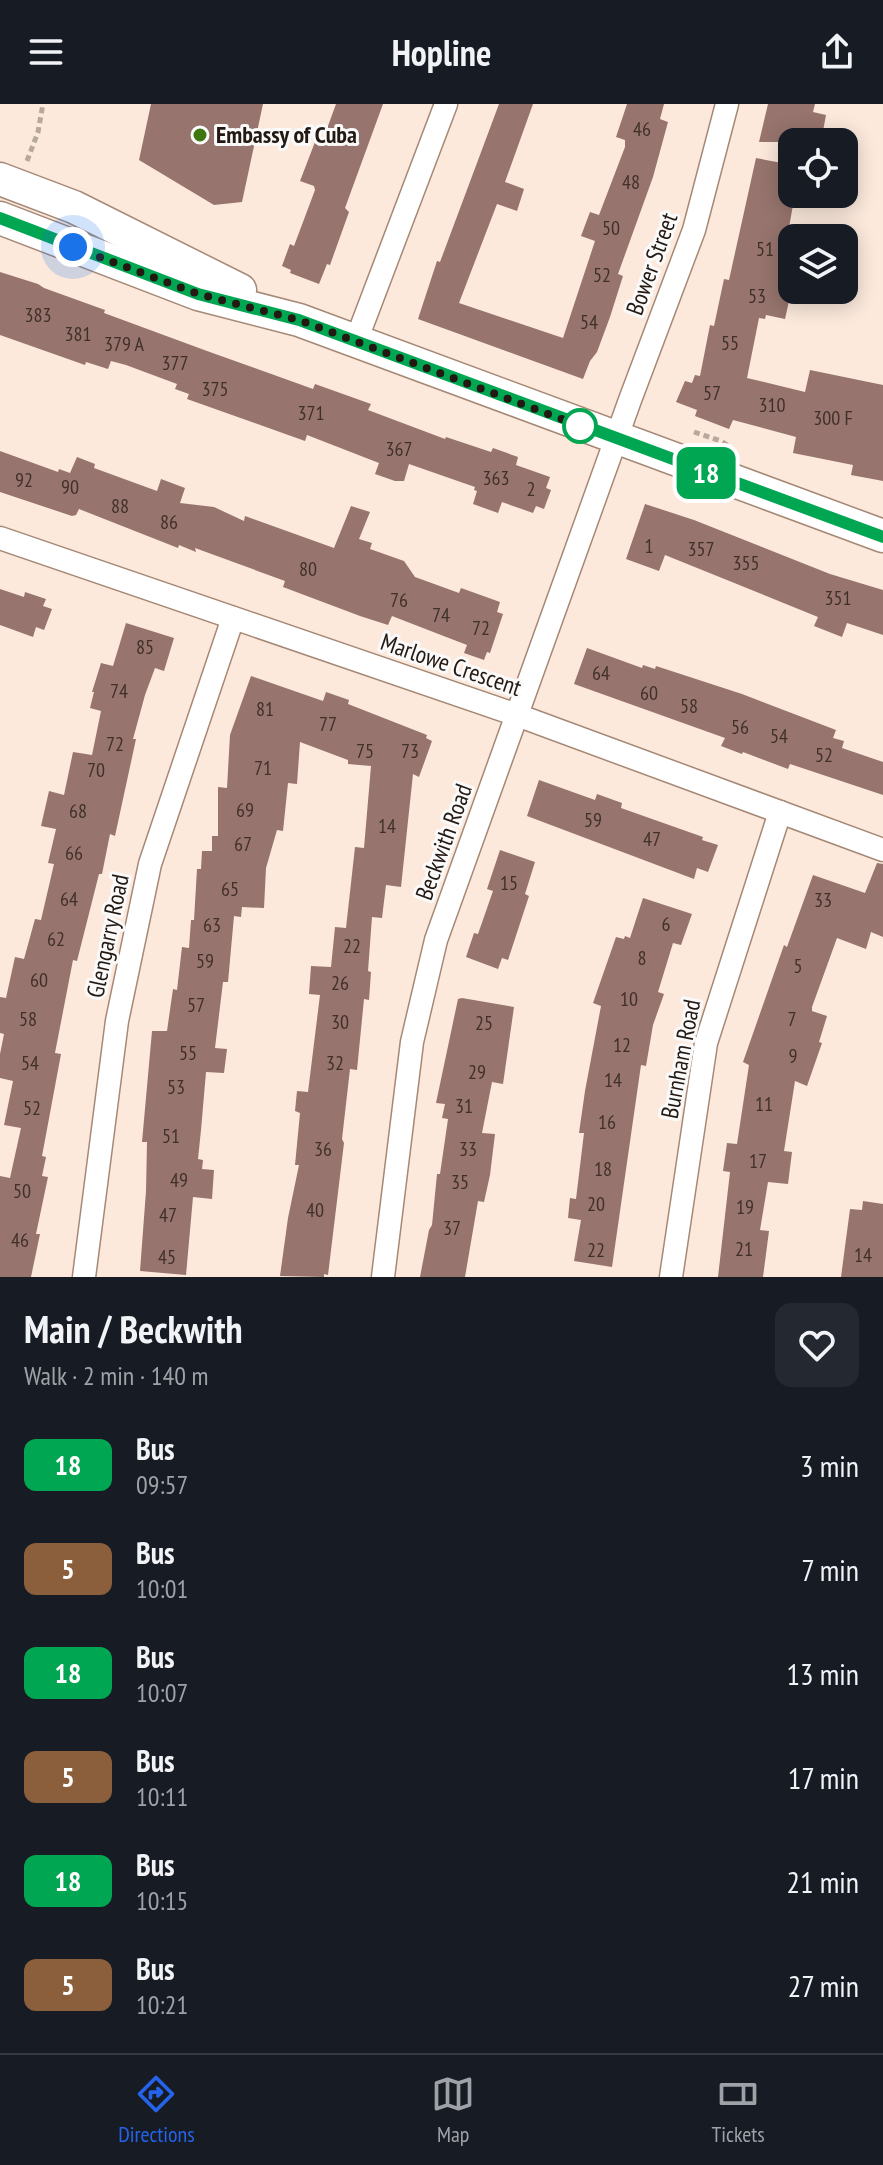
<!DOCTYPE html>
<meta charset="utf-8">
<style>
:root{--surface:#171b24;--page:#242831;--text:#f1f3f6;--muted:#9ea1a6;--line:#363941;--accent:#2563eb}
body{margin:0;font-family:"PT Sans Narrow",sans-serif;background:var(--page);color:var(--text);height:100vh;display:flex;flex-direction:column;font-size:30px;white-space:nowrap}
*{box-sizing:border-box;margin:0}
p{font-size:26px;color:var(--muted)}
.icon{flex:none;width:44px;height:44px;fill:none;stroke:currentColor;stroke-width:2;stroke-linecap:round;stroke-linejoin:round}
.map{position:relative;height:1173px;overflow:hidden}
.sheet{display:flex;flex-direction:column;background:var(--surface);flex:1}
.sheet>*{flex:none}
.badge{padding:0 16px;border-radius:12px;font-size:28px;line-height:52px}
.fabs{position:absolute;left:778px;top:24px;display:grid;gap:16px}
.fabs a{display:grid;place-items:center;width:80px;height:80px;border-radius:16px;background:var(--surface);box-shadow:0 4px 20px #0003;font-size:40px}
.you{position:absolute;width:40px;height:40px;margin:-20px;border:6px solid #fff;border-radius:50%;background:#1a73e8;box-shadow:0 0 0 12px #1a73e833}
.map>.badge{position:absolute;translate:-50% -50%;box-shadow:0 0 0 4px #fff}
.round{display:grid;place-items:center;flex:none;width:84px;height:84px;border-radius:16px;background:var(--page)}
.head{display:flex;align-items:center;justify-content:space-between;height:136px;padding:0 24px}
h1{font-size:38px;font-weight:700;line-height:60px}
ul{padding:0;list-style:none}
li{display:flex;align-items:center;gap:24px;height:104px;padding:0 24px}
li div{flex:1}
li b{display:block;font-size:30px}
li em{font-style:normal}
li .badge{min-width:88px;font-weight:700;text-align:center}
header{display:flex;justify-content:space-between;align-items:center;height:104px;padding:0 24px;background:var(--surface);font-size:36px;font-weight:700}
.dock{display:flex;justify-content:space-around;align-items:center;height:112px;border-top:2px solid var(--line);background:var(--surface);font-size:22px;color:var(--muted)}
.dock a{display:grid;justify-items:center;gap:4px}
.dock .active{color:var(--accent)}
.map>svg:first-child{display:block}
.building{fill:#97746e}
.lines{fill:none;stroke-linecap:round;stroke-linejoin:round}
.street-casing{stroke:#a58875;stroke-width:25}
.secondary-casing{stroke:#a58875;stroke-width:35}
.path{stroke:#b8a79c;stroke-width:5;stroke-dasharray:6 4;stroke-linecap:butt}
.street{stroke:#fff;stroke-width:22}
.secondary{stroke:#fff;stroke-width:32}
.line-casing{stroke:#fff;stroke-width:18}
.line{stroke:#00a651;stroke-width:12}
.walk{stroke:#241912;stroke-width:8;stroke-dasharray:0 14.4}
.poi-dot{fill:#3d770d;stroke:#fafafa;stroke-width:3}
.stop-dot{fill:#fff;stroke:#00a651;stroke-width:4}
.labels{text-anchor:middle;stroke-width:6;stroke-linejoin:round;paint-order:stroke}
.number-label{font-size:20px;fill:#413029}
.poi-label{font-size:24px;font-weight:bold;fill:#241912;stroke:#fafafa;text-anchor:start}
.street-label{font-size:24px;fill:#241912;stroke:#fafafa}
</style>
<header><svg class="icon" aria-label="menu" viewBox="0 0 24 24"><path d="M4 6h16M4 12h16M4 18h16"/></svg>Hopline<svg class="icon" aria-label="share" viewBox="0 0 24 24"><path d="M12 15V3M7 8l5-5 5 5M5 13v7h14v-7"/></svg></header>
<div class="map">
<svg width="883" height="1173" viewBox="0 0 883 1173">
<rect width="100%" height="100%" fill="#fce9dc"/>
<g class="building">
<polygon points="151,0 263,0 242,98 214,101 139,56"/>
<polygon points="336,0 383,0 345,104 349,108 330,161 327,160 319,180 290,169 291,166 282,162 290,140 294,142 315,86 314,82 300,77 315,38 321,41"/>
<polygon points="499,0 533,0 505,78 524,85 517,107 497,100 459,199 563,234 595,137 581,132 590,108 599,111 625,43 625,36 616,33 627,0 664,0 660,15 668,18 653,73 618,170 623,172 610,213 597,248 590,257 583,275 418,215 437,157 440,158"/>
<polygon points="768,0 815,0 813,8 826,11 821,38 759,38"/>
<polygon points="756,54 792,61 792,90 795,90 786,140 792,141 792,146 784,187 791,188 785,215 766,211 765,215 759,214 747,274 805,288 810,266 883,281 883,377 851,371 853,361 793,349 796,333 733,316 729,325 695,312 697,306 676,298 685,277 692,279 695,271 700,272 710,221 714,222 724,175 729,176"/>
<polygon points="0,168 38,180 44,184 105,206 104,209 207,247 313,285 315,280 371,300 368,306 445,335 446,333 491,348 493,344 518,353 516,361 550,373 546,384 551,386 544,405 536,402 533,409 502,398 498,409 473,400 477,387 474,386 475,383 409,360 404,377 395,377 375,370 379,359 307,331 305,337 187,295 189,290 175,285 177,280 126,261 111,257 108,265 86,258 85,261 0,231"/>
<polygon points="0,347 58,368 59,365 70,369 77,353 95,360 94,364 157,387 161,375 185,384 180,399 214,403 244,417 245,412 334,444 351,402 370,408 359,435 372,439 370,445 404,457 415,473 459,489 461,484 500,498 497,508 503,510 490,549 487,548 484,556 464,549 467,541 441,531 392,512 388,521 360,512 283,483 285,477 195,444 196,448 179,441 178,444 79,405 76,411 72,412 0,388"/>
<polygon points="645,400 694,416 830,470 883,486 883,531 847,519 842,533 814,522 818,513 665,451 659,467 626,455"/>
<polygon points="0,485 24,493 25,488 46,495 43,502 52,505 44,526 36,523 33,533 0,521"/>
<polygon points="126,519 174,534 164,567 155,564 145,591 133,635 136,635 115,732 110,730 102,770 99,770 77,857 73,856 55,949 61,950 42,1052 46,1053 42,1072 48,1073 36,1130 40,1130 31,1173 0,1173 0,1072 10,1074 21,1024 4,1021 13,977 0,974 0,950 4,930 0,929 0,893 6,894 15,853 24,855 35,815 41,816 54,760 48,759 56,725 41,722 49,687 64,691 73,648 92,651 101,607 90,604 94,588 92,588 101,559 113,562"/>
<polygon points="587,544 642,564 643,561 655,565 656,562 742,590 836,626 833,634 844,637 842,644 883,658 883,691 790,660 788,665 743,648 742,650 721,642 725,634 574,580"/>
<polygon points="251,572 323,597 326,588 349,596 348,600 427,631 426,634 432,637 419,673 413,670 401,783 386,781 382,814 372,813 368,867 371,868 369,896 364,895 357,966 350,965 342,1035 344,1039 328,1171 324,1170 324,1173 280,1172 288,1114 299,1061 295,1061 300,1009 295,1007 297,987 308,988 320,891 309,890 311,862 331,863 335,823 346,824 355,743 364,744 371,662 348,660 348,656 300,638 297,680 288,679 283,727 277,726 266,764 264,804 242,803 241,813 234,812 228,878 223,878 215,944 227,945 224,969 206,968 201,1026 198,1055 203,1056 202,1065 214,1066 212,1095 193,1093 186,1171 140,1167 146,1087 147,1038 142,1038 152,927 167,927 173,885 177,886 182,843 189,844 191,816 194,816 197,765 201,765 202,747 212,747 212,732 218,732 218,683 227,684 230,631"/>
<polygon points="539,676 595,696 597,690 622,699 621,704 703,733 702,736 718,741 708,768 697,764 694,775 527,712"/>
<polygon points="500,746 535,758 525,790 529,792 508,856 502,854 498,865 466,853 474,829 478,830 493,787 487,785"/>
<polygon points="877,759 883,760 883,833 871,828 866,845 837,834 812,903 812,907 827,912 819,938 822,939 807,982 795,977 784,1047 792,1048 788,1080 768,1078 760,1126 769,1127 763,1173 718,1173 730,1068 723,1067 727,1039 737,1040 749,961 743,958 784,841 787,843 813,771 865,789"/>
<polygon points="643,794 692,810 681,841 673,839 658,888 664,890 653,921 646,962 641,961 612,1163 574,1157 581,1116 568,1114 570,1094 576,1095 584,1029 579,1029 585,987 601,902 593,899 616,833 624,835 625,832 630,834"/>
<polygon points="462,894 514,903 503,980 492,978 482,1029 495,1030 490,1071 484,1098 478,1097 465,1173 420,1173 429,1126 432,1121 437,1070 440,1070 448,1015 442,1014 445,1000 436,999 458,895"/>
<polygon points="863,1097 883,1100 883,1173 841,1173 850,1105 862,1106"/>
</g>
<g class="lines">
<defs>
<g id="street">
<polyline points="356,237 446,0"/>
<polyline points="0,434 517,611 883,746"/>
<polyline points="84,1173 117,917 150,760 233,514"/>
<polyline points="383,1173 412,938 436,836 630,296 694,126 727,0"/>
<polyline points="671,1173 706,939 780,708"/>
</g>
<g id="secondary">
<polyline points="0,75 74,103 240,186"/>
<polyline points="0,114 198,190 299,216 883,432"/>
</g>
</defs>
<use href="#street" class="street-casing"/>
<use href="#secondary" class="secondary-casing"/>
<g class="path">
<polyline points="27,57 38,28 43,0"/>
<polyline points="694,328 721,337 729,342"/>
</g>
<use href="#street" class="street"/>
<use href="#secondary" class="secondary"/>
</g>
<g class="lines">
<defs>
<polyline id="line" points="0,114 198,190 299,216 883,433"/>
</defs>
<use href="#line" class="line-casing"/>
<use href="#line" class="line"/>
<polyline class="walk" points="73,143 198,190 299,216 580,322"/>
</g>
<circle class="poi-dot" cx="200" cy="31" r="8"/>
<circle class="stop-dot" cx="580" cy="322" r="16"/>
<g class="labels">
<g class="number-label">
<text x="642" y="32">46</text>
<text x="631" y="85">48</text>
<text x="611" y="131">50</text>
<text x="765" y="152">51</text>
<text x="602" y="178">52</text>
<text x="757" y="199">53</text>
<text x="38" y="218">383</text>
<text x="589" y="225">54</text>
<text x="78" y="237">381</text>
<text x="730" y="246">55</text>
<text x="124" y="247">379 A</text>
<text x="175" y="266">377</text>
<text x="215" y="292">375</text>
<text x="712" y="296">57</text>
<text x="772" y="308">310</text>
<text x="311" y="316">371</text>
<text x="833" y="321">300 F</text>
<text x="399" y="352">367</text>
<text x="496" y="381">363</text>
<text x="24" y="383">92</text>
<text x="70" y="390">90</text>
<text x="531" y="392">2</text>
<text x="120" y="409">88</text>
<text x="169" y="425">86</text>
<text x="649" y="449">1</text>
<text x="701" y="452">357</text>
<text x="746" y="466">355</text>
<text x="308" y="472">80</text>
<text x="838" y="501">351</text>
<text x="399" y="503">76</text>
<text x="441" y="518">74</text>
<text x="481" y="531">72</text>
<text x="145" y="550">85</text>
<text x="601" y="576">64</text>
<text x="119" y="594">74</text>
<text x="649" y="596">60</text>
<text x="689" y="609">58</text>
<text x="265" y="612">81</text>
<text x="328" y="627">77</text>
<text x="740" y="630">56</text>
<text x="779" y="639">54</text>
<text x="115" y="647">72</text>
<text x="365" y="654">75</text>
<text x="410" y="654">73</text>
<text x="824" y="658">52</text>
<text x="263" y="671">71</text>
<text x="96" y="673">70</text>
<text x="245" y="713">69</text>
<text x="78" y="714">68</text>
<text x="593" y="723">59</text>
<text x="387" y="729">14</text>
<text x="652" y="742">47</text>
<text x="243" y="747">67</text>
<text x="74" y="756">66</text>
<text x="509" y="786">15</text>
<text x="230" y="792">65</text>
<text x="69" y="802">64</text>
<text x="823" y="803">33</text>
<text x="666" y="827">6</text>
<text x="212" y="828">63</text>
<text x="56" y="842">62</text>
<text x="352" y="849">22</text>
<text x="642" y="861">8</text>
<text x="205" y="864">59</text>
<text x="798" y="869">5</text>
<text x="39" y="883">60</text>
<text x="340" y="886">26</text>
<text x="629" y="902">10</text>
<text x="196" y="908">57</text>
<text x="28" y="922">58</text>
<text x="792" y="922">7</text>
<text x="340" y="925">30</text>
<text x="484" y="926">25</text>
<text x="622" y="948">12</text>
<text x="188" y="956">55</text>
<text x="793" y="959">9</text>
<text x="30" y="966">54</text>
<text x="335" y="966">32</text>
<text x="477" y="975">29</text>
<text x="613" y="983">14</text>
<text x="176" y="990">53</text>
<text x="764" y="1007">11</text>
<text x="464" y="1009">31</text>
<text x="32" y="1011">52</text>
<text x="607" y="1025">16</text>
<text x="171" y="1039">51</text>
<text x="323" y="1052">36</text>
<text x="468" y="1052">33</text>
<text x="758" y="1064">17</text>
<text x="603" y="1072">18</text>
<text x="179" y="1083">49</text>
<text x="460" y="1085">35</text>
<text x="22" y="1094">50</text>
<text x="596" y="1107">20</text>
<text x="745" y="1110">19</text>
<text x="315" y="1113">40</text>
<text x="168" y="1118">47</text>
<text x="452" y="1131">37</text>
<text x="20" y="1143">46</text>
<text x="744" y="1152">21</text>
<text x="596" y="1153">22</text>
<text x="863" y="1158">14</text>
<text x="167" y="1160">45</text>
</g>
<g class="poi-label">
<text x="216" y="39">Embassy of Cuba</text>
</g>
<g class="street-label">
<text transform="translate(652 160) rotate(-70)" y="8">Bower Street</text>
<text transform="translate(451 561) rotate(19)" y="8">Marlowe Crescent</text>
<text transform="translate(444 738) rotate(-70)" y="8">Beckwith Road</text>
<text transform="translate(108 832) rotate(-78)" y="8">Glengarry Road</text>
<text transform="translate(681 955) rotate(-79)" y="8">Burnham Road</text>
</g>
</g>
</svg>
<div class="fabs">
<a><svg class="icon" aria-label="locate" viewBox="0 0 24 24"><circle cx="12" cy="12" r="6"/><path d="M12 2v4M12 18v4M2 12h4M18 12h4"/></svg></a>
<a><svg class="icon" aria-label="layers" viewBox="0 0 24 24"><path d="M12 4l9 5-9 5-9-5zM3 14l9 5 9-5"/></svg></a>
</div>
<div class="you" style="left:73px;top:143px"></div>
<b class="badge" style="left:706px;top:369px;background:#00a651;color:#fff">18</b>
</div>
<section class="sheet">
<div class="head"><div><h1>Main / Beckwith</h1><p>Walk · 2 min · 140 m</p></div><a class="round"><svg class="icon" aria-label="heart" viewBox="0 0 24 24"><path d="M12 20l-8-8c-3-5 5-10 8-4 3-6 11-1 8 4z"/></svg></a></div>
<ul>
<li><span class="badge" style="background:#00a651;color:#fff">18</span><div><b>Bus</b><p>09:57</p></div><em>3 min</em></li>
<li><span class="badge" style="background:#8b5e3c;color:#fff">5</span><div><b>Bus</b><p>10:01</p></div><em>7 min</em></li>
<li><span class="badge" style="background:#00a651;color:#fff">18</span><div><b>Bus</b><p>10:07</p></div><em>13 min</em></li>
<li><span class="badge" style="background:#8b5e3c;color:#fff">5</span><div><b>Bus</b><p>10:11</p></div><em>17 min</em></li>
<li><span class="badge" style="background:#00a651;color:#fff">18</span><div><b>Bus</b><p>10:15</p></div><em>21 min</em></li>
<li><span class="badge" style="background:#8b5e3c;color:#fff">5</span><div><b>Bus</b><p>10:21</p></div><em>27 min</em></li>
</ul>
</section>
<nav class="dock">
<a class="active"><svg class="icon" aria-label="directions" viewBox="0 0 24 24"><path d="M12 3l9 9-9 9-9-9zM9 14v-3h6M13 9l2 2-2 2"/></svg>Directions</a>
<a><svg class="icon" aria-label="map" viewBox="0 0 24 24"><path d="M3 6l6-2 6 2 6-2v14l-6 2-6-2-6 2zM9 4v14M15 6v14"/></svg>Map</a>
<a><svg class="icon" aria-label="tickets" viewBox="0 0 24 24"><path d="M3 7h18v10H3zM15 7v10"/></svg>Tickets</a>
</nav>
